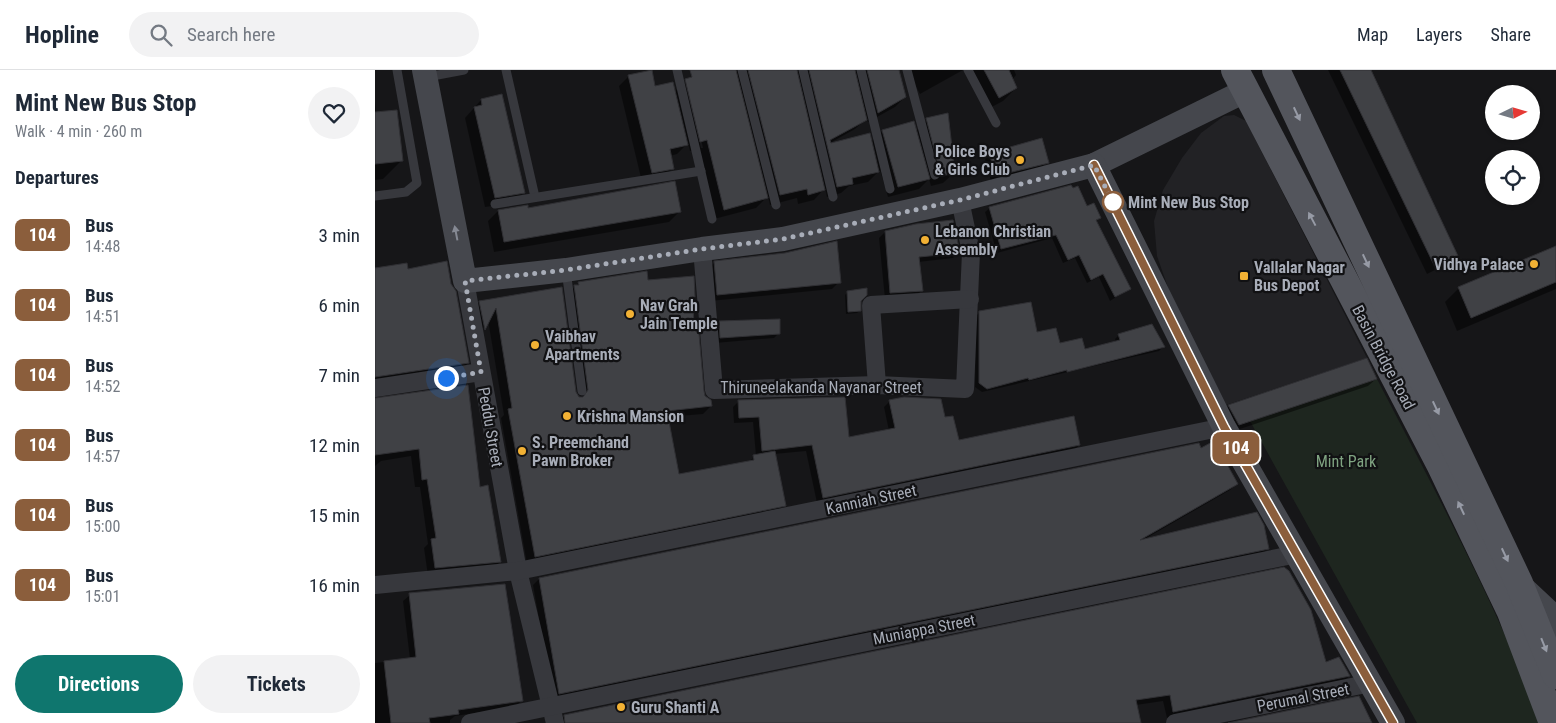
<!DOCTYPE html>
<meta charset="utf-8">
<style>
:root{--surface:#fff;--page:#f2f2f3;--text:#1f2937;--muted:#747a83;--line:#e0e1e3;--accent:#0f766e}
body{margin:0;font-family:"Roboto Condensed",sans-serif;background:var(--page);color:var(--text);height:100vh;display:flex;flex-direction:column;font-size:19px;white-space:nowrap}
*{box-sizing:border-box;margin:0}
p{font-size:16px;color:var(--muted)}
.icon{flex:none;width:28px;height:28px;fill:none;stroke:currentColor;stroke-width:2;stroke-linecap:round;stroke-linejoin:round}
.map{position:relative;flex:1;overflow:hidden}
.details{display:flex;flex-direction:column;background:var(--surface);width:375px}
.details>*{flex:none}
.badge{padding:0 10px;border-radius:8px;font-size:18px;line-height:32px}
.needle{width:32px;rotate:85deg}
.controls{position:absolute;left:1110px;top:15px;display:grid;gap:10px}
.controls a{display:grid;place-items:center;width:55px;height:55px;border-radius:50%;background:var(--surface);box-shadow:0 1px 4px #0004;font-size:25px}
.you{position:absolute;width:25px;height:25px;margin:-12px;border:4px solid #fff;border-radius:50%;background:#1a73e8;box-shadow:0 0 0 8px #1a73e833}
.map>.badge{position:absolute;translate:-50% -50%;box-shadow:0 0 0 2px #fff}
h2{padding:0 15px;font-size:19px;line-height:45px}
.round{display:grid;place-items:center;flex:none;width:52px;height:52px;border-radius:26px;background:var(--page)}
.overview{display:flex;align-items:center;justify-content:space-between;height:85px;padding:0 15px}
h1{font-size:24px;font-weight:700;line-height:38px}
.action{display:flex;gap:10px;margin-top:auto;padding:10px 15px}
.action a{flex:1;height:58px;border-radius:30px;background:var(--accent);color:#fff;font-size:20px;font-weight:700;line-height:58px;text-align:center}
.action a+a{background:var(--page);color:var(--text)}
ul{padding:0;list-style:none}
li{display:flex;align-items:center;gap:15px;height:70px;padding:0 15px}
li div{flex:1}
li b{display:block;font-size:19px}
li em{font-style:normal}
li .badge{min-width:55px;font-weight:700;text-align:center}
header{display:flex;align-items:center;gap:30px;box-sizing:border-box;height:70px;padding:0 25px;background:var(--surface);border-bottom:1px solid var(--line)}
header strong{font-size:24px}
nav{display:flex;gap:28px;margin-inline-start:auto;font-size:18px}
.search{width:350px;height:45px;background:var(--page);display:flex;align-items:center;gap:12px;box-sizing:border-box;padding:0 18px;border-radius:28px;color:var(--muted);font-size:19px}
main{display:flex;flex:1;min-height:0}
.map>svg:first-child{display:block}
.built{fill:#222225}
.green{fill:#1e261f}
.shadow{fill:#0007;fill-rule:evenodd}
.building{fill:#404145;stroke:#303034}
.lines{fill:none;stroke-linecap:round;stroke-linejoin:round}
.lane{stroke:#37383d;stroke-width:9}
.street{stroke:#37383d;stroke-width:18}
.secondary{stroke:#45474d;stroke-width:24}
.primary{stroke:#53555c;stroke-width:28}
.oneway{fill:#979ba6}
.oneway2{fill:#858993}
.line-casing{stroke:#fff;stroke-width:11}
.line{stroke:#8b5e3c;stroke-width:8}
.walk{stroke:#a8adb8;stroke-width:5;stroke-dasharray:0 9}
.poi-dot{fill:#f2b134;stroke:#111113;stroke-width:2}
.stop-dot{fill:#fff;stroke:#8b5e3c;stroke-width:2.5}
.labels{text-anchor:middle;stroke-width:4.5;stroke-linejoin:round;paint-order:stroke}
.poi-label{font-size:16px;font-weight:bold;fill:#a8adb8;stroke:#111113;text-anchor:start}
.stop-label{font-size:16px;font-weight:bold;fill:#a8adb8;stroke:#111113;text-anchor:start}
.street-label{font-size:16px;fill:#a8adb8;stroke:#111113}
.park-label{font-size:16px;fill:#7fa381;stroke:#111113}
</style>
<header>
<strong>Hopline</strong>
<div class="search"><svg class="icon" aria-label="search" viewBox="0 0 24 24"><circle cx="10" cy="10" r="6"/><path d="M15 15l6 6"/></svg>Search here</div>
<nav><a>Map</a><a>Layers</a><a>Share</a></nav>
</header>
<main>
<section class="details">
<div class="overview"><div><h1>Mint New Bus Stop</h1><p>Walk · 4 min · 260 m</p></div><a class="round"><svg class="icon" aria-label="heart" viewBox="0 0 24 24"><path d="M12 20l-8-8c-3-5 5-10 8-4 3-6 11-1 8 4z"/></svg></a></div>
<h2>Departures</h2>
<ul>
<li><span class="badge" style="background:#8b5e3c;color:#fff">104</span><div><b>Bus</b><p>14:48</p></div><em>3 min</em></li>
<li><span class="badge" style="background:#8b5e3c;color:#fff">104</span><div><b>Bus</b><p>14:51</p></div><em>6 min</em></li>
<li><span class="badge" style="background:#8b5e3c;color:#fff">104</span><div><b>Bus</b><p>14:52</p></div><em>7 min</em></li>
<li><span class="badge" style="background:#8b5e3c;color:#fff">104</span><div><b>Bus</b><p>14:57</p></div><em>12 min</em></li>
<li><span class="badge" style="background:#8b5e3c;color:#fff">104</span><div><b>Bus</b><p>15:00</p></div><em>15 min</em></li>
<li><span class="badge" style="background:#8b5e3c;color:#fff">104</span><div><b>Bus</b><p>15:01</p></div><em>16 min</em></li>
</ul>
<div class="action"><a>Directions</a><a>Tickets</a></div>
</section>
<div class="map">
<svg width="1181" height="653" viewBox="0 0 1181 653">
<rect width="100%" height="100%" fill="#161618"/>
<polygon class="built" points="859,45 871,51 992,288 848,336 796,226 782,186 779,151 788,120 807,88 826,63 849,46"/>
<path class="green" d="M1002 309C1061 422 1121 535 1167 653H1042L875 351Z"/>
<g class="shadow">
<path d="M345 0H523L530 27 520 37 493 52 492 48 480 59 455 73 496 72 508 61H541L552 50 579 103 568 113 556 116 554 109 544 119 513 127 505 100 493 112 474 116 466 123 452 127 450 118 439 130 423 134 422 128 395 135 393 126 381 138 339 149 322 80 315 81 313 73 302 84 295 86 297 99 287 109 267 112 244 16 254 6 280 18 299 22 317 6ZM310 13H313L328 78H326Z"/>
<polygon points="532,0 588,0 545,24"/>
<polygon points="591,0 639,0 641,5 637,10 641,18 628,31 611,40"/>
<polygon points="953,0 995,0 1081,186 1074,193 1052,204"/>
<polygon points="106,30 149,122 139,133 110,137 90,48"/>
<polygon points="0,32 1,43 26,91 8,109 0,110"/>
<polygon points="615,84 672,92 667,97 616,111 610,89"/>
<polygon points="152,136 152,139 304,142 294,152 119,182 113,151 123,141"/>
<polygon points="615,138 711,138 724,148 721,151 755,218 735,231 724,207 712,213 700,188 688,193 677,168 622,183 610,142"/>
<polygon points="510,162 584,182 578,188 543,192 546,221 540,227 510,229 504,168"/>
<polygon points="1181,177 1181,219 1082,261 1070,232 1084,218"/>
<polygon points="410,184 464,212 457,219 335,231 332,200 339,193"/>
<polygon points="0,198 32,200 93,293 85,301 0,313"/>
<polygon points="272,211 319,227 316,230 327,322 336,336 328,344 292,347 303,405 373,392 381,386 378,352 359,353 358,337 364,331 473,369 514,361 509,337 515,331 569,349 583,372 704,375 698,381 442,433 431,381 399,384 410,435 401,443 152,494 126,348 129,345 113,250 102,267 97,240 105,232 186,219 200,322 206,331 192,225 204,213"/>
<polygon points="473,222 485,230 485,241 482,243 471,244 470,225"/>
<polygon points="605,242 684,275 709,280 741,273 740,269 744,265 788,277 784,281 607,322 600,317 601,246"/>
<polygon points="344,252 404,263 399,268 340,273 339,258"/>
<polygon points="1001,309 993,316 856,362 846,344 854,336"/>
<polygon points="0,330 103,418 125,492 117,500 53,506 49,478 53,474 45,417 40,417 36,386 6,391 0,396"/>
<polygon points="826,379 861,414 855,420 768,470 893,478 887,485 178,629 158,515 164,509"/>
<polygon points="35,525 146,631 140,637 80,646 75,650 75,653 0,653 0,593 35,589 28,531"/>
<polygon points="951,593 974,606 967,613 792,648 788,631 761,635 765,653 183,653 190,646"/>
</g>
<g class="building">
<polygon points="277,0 280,16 298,12 313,75 295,79 299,99 277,103 253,5"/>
<polygon points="315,0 361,0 393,128 349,140 332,70 325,72 310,9 317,7"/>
<polygon points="373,0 422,0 450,120 433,125 432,119 405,125"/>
<polygon points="434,0 480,0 492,50 455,70 456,73 495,63 504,102 477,108 478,114 462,117"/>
<polygon points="492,0 524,0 531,27 503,43"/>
<polygon points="609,0 634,0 642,18 624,28"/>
<polygon points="965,0 996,0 1083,186 1060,197"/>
<polygon points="127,24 150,123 120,128 99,37 107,35 106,29"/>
<polygon points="22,40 28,91 0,94 0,42"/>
<polygon points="573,43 580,103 566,106 551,48"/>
<polygon points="539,51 555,109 523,117 507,60"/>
<polygon points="667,68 674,93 621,106 614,83"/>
<polygon points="300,111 306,142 129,172 123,140 153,135 153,138"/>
<polygon points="696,115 698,118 703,116 712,136 719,133 726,148 721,150 756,219 740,227 728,204 716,210 704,185 693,190 681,165 626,179 614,137"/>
<polygon points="578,150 585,183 544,187 548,221 515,223 510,161 541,154"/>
<polygon points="462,171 466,213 342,225 339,191 410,183"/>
<polygon points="1181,176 1181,212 1096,248 1083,217"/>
<polygon points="72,191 76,214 81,221 94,293 0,307 0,198 32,193 33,199"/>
<polygon points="272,201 273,210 319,206 320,227 317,227 319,252 323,252 329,321 330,326 336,330 337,336 292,341 304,404 379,390 378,385 400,381 411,436 160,487 133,339 137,338 121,238 110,260 104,231 187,217 201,322 204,327 208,327 213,320 199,215 204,215 203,212"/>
<polygon points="492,218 492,225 486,231 486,241 473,242 472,221"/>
<polygon points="656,232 662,262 681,258 685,273 707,268 710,279 745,270 743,264 777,254 790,277 692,302 692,300 654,310 653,308 612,319 604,313 604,241"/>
<polygon points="405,249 405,264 345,268 344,251"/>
<polygon points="992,288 1002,309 864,355 853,335"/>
<polygon points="93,315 105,417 113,415 126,492 60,498 56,469 61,468 52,409 47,410 44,379 0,385 0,328"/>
<polygon points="470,327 474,367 520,358 514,330 529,327 566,329 570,347 578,346 584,370 699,346 705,375 448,428 437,375 387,381 384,347 364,348 363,330"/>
<polygon points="839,371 863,414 765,470 882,442 889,455 894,479 184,624 164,508 824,373 826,378"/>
<polygon points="909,497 914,501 936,540 951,592 964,587 975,606 798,642 795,625 761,630 766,653 190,653 189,645"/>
<polygon points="130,514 148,631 83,640 84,644 54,648 55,653 16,653 9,591 41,587 34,523"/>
<polygon points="984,626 997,653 853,653"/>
</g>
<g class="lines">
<g class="lane">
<polyline points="131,0 160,127"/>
<polyline points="302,0 337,149"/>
<polyline points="367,0 401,135"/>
<polyline points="428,0 458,127"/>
<polyline points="486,0 515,119"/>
<polyline points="532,0 560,105"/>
<polyline points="593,0 621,53"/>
<polyline points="52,7 89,0"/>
<polyline points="0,126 31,122 42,113 22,0"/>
<polyline points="120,134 326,101"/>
<polyline points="191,200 207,321"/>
</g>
<g class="street">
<polyline points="327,179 339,320 502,315 590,319 596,182 585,130"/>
<polyline points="90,211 143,501 180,653"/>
<polyline points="502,315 496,235 595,229"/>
<polyline points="0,318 106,302"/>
<polyline points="0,515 143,501 849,357"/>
<polyline points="95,653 922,484"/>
<polyline points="800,653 996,613"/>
</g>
<g class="secondary">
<polyline points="49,0 90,211 191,200 327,179 408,169 585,130 719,95 870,21"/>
<polyline points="719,95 849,357 1018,653"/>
<polyline points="1145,515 1176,544 1181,556"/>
</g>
<g class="primary">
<polyline points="860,0 1065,394 1136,542 1178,653"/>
<polyline points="901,0 1144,513 1181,605"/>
</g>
</g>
<defs><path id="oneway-solid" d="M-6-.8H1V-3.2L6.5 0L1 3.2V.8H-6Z" transform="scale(1.25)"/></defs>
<g class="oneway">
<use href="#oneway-solid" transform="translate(922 44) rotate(65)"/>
<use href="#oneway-solid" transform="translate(937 149) rotate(-118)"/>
<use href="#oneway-solid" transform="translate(991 191) rotate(65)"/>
<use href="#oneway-solid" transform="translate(1061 338) rotate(65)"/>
<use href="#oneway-solid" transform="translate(1086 438) rotate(-115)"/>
<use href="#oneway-solid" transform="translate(1130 485) rotate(65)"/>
<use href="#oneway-solid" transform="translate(1169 575) rotate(68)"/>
</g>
<use class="oneway2" href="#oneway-solid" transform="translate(81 163) rotate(-101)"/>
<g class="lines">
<defs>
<polyline id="line" points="719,95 849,357 1018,653"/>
</defs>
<use href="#line" class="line-casing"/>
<use href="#line" class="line"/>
<polyline class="walk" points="71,308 106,302 90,211 191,200 327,179 408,169 585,130 719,95 740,136 738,132"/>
</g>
<g class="poi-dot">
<circle cx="645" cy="90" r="5"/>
<circle cx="550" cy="170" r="5"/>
<circle cx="1159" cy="194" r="5"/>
<rect x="864" y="201" width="10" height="10" rx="2.5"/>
<circle cx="255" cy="244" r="5"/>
<circle cx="160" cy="275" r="5"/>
<circle cx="192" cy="346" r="5"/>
<circle cx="147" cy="381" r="5"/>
<circle cx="246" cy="637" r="5"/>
</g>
<circle class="stop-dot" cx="738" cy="132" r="10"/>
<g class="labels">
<g class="poi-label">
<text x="635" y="87" text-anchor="end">Police Boys<tspan x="635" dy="18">&amp; Girls Club</tspan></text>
<text x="560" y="167">Lebanon Christian<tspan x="560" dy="18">Assembly</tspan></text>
<text x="1149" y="200" text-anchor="end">Vidhya Palace</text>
<text x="879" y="203">Vallalar Nagar<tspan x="879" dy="18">Bus Depot</tspan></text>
<text x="265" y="241">Nav Grah<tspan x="265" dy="18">Jain Temple</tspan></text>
<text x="170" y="272">Vaibhav<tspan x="170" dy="18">Apartments</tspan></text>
<text x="202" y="352">Krishna Mansion</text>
<text x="157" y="378">S. Preemchand<tspan x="157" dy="18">Pawn Broker</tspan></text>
<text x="256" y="643">Guru Shanti A</text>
</g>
<g class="stop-label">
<text x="753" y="138">Mint New Bus Stop</text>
</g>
<g class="street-label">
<text transform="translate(1009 287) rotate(62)" y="6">Basin Bridge Road</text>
<text x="446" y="323">Thiruneelakanda Nayanar Street</text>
<text transform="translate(116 357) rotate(80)" y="6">Peddu Street</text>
<text transform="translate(496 429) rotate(-12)" y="6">Kanniah Street</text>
<text transform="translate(549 559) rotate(-11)" y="6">Muniappa Street</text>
<text transform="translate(928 627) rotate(-11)" y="6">Perumal Street</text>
</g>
<g class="park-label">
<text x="971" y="397">Mint Park</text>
</g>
</g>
</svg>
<div class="controls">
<a><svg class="needle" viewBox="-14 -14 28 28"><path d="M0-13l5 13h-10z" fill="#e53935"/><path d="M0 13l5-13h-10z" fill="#747a83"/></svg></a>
<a><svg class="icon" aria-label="locate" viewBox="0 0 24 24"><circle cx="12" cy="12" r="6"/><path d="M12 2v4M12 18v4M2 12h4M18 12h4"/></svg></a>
</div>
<div class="you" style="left:71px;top:308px"></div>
<b class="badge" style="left:861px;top:378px;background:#8b5e3c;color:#fff">104</b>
</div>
</main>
